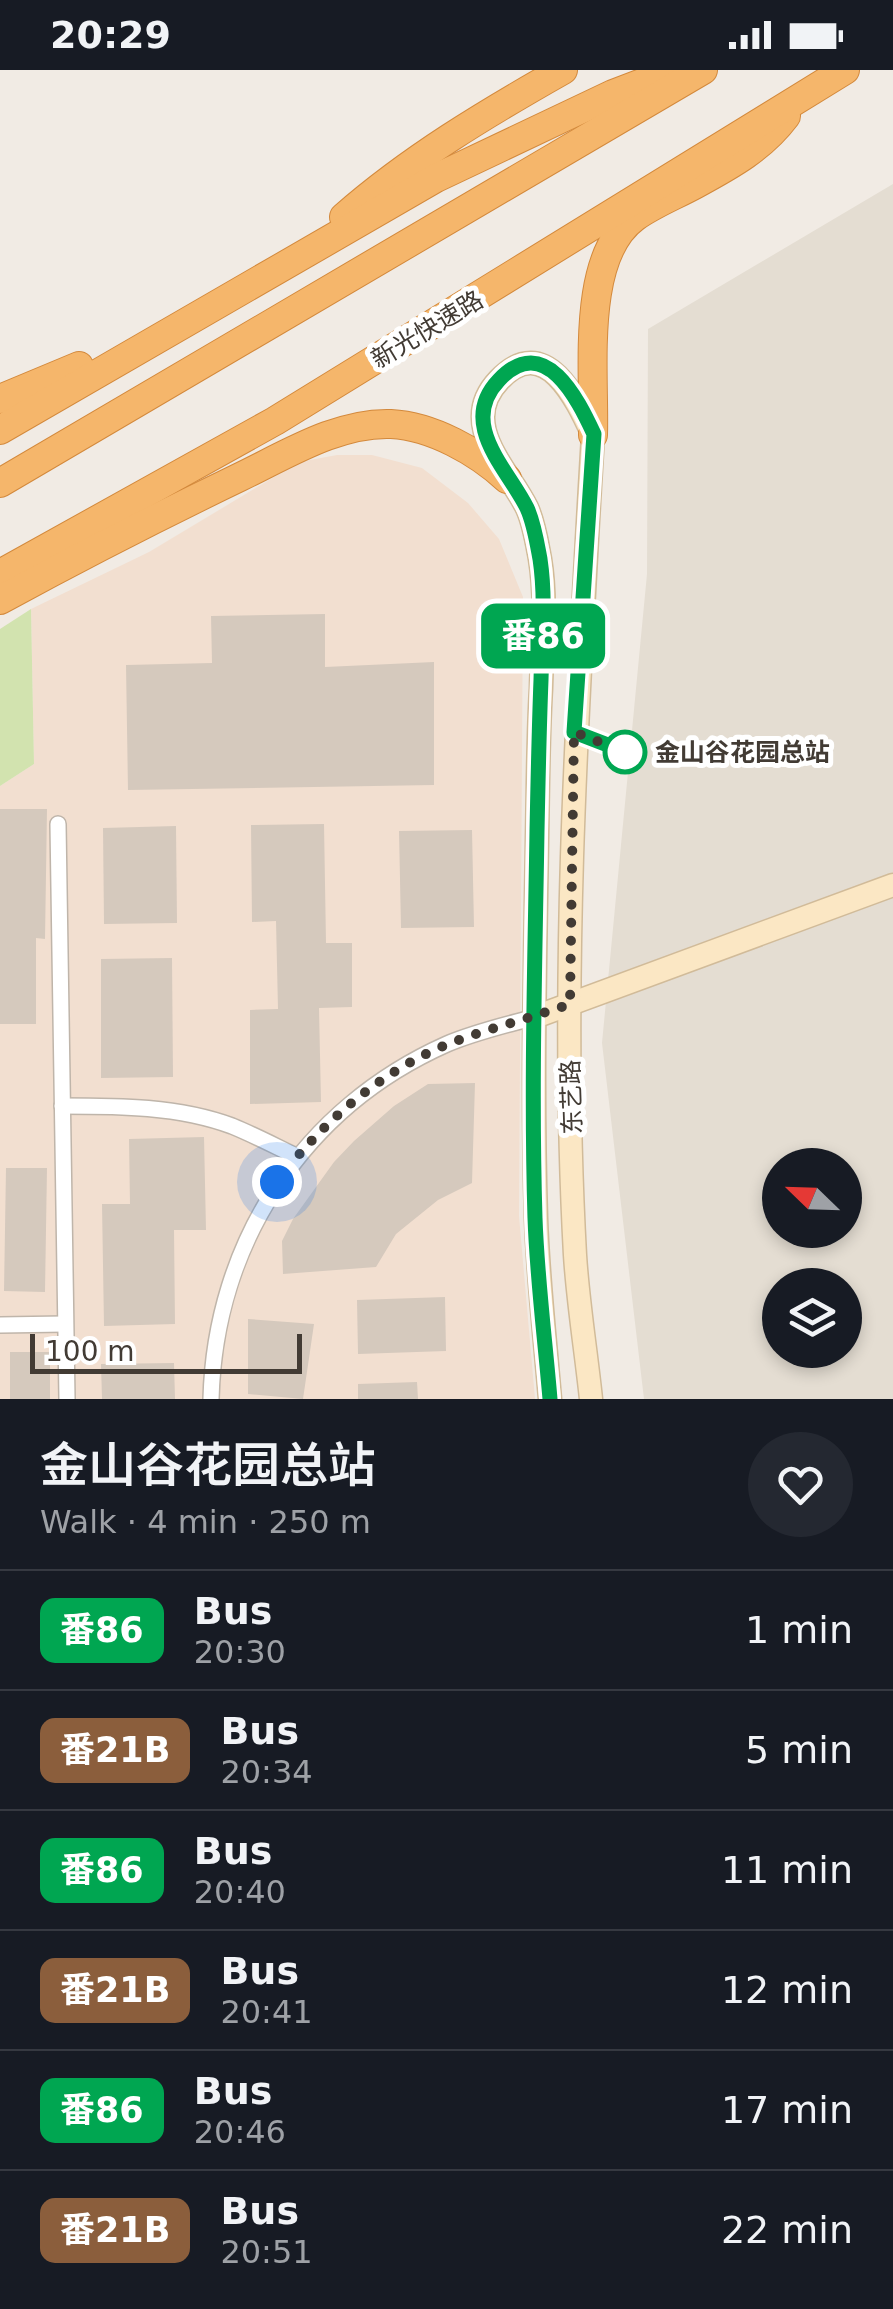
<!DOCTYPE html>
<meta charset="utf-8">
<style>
:root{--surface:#171b24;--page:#242831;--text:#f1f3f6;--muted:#9ea1a6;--line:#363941}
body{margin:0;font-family:"DejaVu Sans","Noto Sans SC",sans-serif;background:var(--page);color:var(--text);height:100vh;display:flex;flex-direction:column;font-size:38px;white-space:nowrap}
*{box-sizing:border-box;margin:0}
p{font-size:32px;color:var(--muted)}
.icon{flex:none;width:55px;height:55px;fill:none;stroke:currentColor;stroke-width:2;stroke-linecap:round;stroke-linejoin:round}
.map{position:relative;height:1329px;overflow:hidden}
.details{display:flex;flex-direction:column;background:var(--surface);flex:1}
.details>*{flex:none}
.badge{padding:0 20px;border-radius:15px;font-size:35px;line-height:65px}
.needle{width:65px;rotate:293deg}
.tools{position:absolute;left:762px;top:1078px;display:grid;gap:20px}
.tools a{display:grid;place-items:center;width:100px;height:100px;border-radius:50%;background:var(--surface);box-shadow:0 5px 15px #0003;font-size:50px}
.scale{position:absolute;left:30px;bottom:25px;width:272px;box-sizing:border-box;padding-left:10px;border:5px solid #423b34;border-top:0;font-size:28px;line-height:35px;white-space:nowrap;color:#423b34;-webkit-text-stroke:8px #fff;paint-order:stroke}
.you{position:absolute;width:50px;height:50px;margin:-25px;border:8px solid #fff;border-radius:50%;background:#1a73e8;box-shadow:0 0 0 15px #1a73e833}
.map>.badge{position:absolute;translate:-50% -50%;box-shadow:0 0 0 5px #fff}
.round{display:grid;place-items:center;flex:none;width:105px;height:105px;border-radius:52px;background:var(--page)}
.head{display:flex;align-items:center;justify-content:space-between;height:170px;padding:0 40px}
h1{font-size:48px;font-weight:600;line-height:75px}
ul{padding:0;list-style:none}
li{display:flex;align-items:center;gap:30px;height:120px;padding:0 40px;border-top:2px solid var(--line)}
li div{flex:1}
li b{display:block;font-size:38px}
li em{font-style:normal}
li .badge{min-width:110px;font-weight:700;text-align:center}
.status{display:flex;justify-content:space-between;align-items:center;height:70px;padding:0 50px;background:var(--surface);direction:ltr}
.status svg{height:28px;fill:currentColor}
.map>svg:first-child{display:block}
.residential{fill:#e4ddd2;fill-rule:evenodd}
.commercial{fill:#f2dfd0}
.green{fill:#d2e3af}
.building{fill:#d5c9bd}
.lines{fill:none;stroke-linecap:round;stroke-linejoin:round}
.lane-casing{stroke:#bfb5aa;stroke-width:10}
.street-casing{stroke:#bfb5aa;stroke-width:18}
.secondary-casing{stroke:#d1bb99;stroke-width:25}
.highway-casing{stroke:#d3893c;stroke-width:30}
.lane{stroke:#fff;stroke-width:8}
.street{stroke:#fff;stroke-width:15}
.secondary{stroke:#fbe7c4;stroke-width:22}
.highway{stroke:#f5b66b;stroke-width:28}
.line-casing{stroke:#fff;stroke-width:22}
.line{stroke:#00a651;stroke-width:15}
.walk{stroke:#423b34;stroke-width:10;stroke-dasharray:0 18}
.stop-dot{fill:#fff;stroke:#00a651;stroke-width:5}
.labels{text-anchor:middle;stroke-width:10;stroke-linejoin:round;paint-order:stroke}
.street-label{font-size:25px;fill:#423b34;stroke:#fff}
.stop-label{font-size:25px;font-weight:bold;fill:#423b34;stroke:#fff;text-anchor:start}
</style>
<div class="status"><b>20:29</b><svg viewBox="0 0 49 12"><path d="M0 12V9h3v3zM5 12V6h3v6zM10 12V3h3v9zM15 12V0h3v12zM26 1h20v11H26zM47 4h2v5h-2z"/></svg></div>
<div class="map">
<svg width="893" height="1329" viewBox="0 0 893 1329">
<rect width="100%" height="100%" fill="#f1ebe4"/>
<path class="residential" d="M893 114V1329H644L602 973 647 504 648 259ZM780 1095H845V1160H780ZM780 1215H845V1280H780Z"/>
<polygon class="commercial" points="337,385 372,385 422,398 468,433 499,469 523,527 519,1146 535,1329 0,1329 0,716 34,694 31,539 149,482 299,392"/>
<polygon class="green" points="31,539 34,694 0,716 0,559"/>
<g class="building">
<polygon points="325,544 325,597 434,592 434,715 128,720 126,595 212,593 211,546"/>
<polygon points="0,739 47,739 45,869 36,868 36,954 0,954"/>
<polygon points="324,754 326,873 352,873 352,937 319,938 321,1032 250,1034 250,940 278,939 276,851 252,852 251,755"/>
<polygon points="176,756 177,853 104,854 103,758"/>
<polygon points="472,760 474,857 401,858 399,761"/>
<polygon points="172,888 173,1007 101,1008 101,889"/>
<polygon points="475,1013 472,1113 438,1130 396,1164 376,1197 283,1204 282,1171 293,1149 334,1092 354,1071 394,1036 428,1014"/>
<polygon points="204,1067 206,1160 174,1160 175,1254 104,1256 102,1134 130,1134 129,1069"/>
<polygon points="6,1098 47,1098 45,1222 4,1221"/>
<polygon points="445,1227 446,1281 358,1284 357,1230"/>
<polygon points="248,1249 314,1254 303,1329 248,1324"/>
<rect x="10" y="1282" width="40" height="47"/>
<polygon points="174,1293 175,1329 102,1329 101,1294"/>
<polygon points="417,1312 418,1329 358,1329 358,1314"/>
</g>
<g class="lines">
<defs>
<polyline id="lane" points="579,663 626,682"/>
<g id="street">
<polyline points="58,754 67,1329"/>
<path d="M62 1036C119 1036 178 1036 232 1056 254 1065 275 1076 296 1086"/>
<polyline points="0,1255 65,1254"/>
<path d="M211 1329C215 1173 303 1038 447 974 475 962 506 955 535 947"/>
</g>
<g id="secondary">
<polyline points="535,947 893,815"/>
<path d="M550 1329C545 1269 538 1208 536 1148 532 1022 535 895 537 769 538 719 538 668 541 618 542 575 547 532 540 489 537 473 534 453 527 438 508 399 457 354 499 310 545 261 577 330 593 365 577 638 560 912 575 1185 578 1233 586 1281 591 1329"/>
</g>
<g id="highway">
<path d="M344 147C410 89 487 43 563 0"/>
<polyline points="0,329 79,296"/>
<polyline points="0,360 436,108 613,24 676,0"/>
<path d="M593 365C595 302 580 187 635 147 653 134 676 125 696 114 731 95 762 78 786 46"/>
<polyline points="0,413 703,0"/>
<polyline points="0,504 275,351 845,0"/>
<path d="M0 530C79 487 159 446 240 407 286 385 338 352 391 354 432 356 478 382 507 409"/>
</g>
</defs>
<use href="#lane" class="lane-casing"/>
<use href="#street" class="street-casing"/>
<use href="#secondary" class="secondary-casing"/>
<use href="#highway" class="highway-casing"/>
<use href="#lane" class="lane"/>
<use href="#street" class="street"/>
<use href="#secondary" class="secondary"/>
<use href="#highway" class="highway"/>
</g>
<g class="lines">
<defs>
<path id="line" d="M550 1329C545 1269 537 1208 535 1148 531 1019 535 890 537 761 538 711 539 661 541 610 542 569 546 529 540 489 537 473 534 453 527 438 508 399 457 354 499 310 545 261 578 330 594 364L574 662 626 682"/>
</defs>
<use href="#line" class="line-casing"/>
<use href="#line" class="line"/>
<path class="walk" d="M277 1112C321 1053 382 1000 451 973 490 958 531 948 570 934L574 662 625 682"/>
</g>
<circle class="stop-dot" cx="625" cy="682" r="20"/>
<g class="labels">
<g class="street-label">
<text transform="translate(427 259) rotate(-31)" y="9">新光快速路</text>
<text transform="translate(571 1027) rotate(-92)" y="9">东艺路</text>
</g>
<g class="stop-label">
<text x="655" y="691">金山谷花园总站</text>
</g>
</g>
</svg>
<div class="tools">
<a><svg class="needle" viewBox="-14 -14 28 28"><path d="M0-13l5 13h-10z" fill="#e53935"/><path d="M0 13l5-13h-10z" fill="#9ea1a6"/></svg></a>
<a><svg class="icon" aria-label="layers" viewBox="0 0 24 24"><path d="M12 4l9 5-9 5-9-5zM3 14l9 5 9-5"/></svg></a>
</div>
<div class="scale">100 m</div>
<div class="you" style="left:277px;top:1112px"></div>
<b class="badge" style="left:543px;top:566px;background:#00a651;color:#fff">番86</b>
</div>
<section class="details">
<div class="head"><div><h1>金山谷花园总站</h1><p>Walk · 4 min · 250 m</p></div><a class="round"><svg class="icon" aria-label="heart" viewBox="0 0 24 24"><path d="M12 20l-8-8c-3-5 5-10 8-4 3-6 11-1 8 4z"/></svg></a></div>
<ul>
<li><span class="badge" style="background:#00a651;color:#fff">番86</span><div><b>Bus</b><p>20:30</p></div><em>1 min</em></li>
<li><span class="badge" style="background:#8b5e3c;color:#fff">番21B</span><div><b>Bus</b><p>20:34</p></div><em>5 min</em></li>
<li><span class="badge" style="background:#00a651;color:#fff">番86</span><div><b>Bus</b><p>20:40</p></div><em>11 min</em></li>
<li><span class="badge" style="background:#8b5e3c;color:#fff">番21B</span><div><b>Bus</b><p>20:41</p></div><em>12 min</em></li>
<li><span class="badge" style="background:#00a651;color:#fff">番86</span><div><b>Bus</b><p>20:46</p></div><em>17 min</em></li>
<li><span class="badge" style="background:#8b5e3c;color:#fff">番21B</span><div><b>Bus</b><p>20:51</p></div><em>22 min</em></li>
</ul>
</section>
